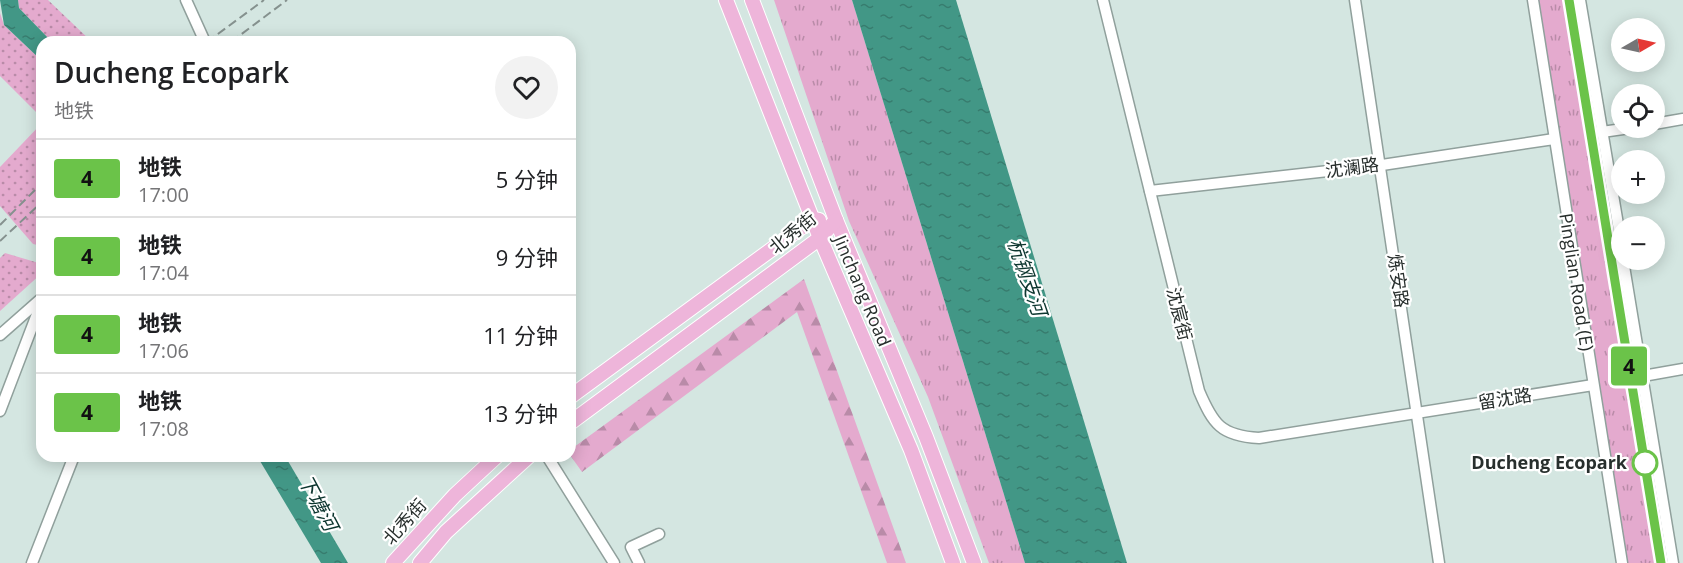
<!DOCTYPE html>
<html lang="zh">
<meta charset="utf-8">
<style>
:root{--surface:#fff;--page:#f2f2f2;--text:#202124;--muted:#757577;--line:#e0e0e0}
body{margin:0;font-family:"Open Sans","Noto Sans SC",sans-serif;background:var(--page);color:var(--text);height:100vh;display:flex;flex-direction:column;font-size:22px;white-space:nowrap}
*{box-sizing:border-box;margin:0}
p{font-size:20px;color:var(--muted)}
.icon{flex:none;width:33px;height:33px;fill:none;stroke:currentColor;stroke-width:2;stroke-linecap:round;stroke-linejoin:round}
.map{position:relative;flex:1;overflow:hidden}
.side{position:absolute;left:36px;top:36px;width:540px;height:426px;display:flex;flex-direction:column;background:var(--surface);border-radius:18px;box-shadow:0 3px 15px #0003}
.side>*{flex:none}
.badge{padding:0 12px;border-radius:4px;font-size:21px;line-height:39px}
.needle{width:39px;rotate:81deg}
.buttons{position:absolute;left:1611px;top:18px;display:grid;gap:12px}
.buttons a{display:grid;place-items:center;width:54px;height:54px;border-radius:50%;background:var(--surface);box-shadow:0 3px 15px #0003;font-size:30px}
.map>.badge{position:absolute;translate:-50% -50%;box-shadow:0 0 0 3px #fff}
.round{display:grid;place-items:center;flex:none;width:63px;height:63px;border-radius:32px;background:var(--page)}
.overview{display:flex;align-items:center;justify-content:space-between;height:102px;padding:0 18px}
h1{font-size:28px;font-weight:600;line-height:45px}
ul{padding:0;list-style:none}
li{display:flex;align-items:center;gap:18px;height:78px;padding:0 18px;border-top:2px solid var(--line)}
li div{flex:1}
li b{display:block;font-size:22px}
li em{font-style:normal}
li .badge{min-width:66px;font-weight:700;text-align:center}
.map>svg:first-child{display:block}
.grass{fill:url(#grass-dots)}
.forest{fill:url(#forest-firs)}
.park{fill:url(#park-tufts)}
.water{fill:url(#water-ripples)}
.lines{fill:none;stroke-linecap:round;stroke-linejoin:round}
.minor-casing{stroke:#90a09c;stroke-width:13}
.major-casing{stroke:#fff;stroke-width:16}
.minor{stroke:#fff;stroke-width:10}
.major{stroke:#eeb5da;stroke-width:14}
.rail{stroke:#85918e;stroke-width:2;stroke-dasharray:9 4.5;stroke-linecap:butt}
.line-casing{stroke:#fff;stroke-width:14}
.line{stroke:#6bc349;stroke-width:9}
.stop-dot{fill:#fff;stroke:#6bc349;stroke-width:3}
.labels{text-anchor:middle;stroke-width:4.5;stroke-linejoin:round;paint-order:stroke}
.street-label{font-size:18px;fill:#282f2d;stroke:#fff}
.stop-label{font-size:18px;font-weight:bold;fill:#282f2d;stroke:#fff;text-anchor:end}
.water-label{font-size:20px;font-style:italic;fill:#0d362f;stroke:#fff}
</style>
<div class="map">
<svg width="1683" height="563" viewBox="0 0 1683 563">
<defs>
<pattern id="grass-dots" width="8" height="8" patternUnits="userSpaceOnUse" patternTransform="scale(1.5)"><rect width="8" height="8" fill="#e4aace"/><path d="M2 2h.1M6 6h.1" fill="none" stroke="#b98ba8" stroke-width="1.8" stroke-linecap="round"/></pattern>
<pattern id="forest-firs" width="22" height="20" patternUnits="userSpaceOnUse" patternTransform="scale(1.5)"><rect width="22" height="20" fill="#e4aace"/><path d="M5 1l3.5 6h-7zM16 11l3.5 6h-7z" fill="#b98ba8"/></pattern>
<pattern id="park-tufts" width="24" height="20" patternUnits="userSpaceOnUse" patternTransform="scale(1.5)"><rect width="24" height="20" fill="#e4aace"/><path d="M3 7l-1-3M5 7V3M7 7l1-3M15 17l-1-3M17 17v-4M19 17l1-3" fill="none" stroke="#b98ba8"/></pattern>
<pattern id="water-ripples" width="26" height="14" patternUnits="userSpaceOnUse" patternTransform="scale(1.5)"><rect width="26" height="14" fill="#429786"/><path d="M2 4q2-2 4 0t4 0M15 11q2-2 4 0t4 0" fill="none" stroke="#377c6e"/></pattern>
</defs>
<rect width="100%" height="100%" fill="#d4e6e1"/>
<g class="grass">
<polygon points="18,0 48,0 92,42 52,42 19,8"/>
<polygon points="0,13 4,25 42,61 42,118 0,76"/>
<polygon points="42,123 42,246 33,244 0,206 0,167"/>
<polygon points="5,253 42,264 42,273 0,311 0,258"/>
</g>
<polygon class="forest" points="804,279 906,563 887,563 797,312 582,472 570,455 570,450"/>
<g class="park">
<polygon points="774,0 852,0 1025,563 989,563 928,397 849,221"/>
<polygon points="1538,0 1578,0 1661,540 1653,542 1655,563 1628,563"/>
</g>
<g class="water">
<polygon points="0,0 18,0 19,8 52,42 42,42 42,61 4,25"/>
<polygon points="852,0 956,0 1127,563 1025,563"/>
<polygon points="257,456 285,456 348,563 321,563"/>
</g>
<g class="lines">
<defs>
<g id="minor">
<polyline points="186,0 205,42"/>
<path d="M1103 0 1199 391C1213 424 1221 436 1259 438L1593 385"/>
<polyline points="1355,0 1439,563"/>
<polyline points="1533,0 1622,563"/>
<polyline points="1580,0 1622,248"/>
<polyline points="1654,124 1683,119"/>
<polyline points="1602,132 1630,128"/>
<polyline points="1150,191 1382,165 1554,139"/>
<polyline points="1623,260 1673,563"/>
<polyline points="0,335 42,298"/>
<polyline points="1643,376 1683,369"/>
<polyline points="0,411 42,301"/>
<polyline points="547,456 614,563"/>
<polyline points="32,563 74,456"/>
<polyline points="639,563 631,547 659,534"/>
</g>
<g id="major">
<polyline points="726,0 820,238 911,450 953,563"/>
<polyline points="752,0 836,220 926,437 974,563"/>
<polyline points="570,397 813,219 819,220"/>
<polyline points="570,423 820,238 836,220"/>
<polyline points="393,563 455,495 497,456"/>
<polyline points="420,563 446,532 529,456"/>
</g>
</defs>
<use href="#minor" class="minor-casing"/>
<use href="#major" class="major-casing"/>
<use href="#minor" class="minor"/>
<use href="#major" class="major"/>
<g class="rail">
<polyline points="207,42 264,0"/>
<polyline points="231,42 287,0"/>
<polyline points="0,225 42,183"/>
<polyline points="0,241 42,202"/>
</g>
</g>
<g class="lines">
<defs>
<polyline id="line" points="1569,0 1661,563"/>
</defs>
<use href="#line" class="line-casing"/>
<use href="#line" class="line"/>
</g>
<circle class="stop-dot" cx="1645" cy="463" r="12"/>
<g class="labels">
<g class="street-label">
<text transform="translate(1352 168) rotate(-7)" y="6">沈澜路</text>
<text transform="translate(793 233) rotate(-39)" y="6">北秀街</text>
<text transform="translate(1398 281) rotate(82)" y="6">炼安路</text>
<text transform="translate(1576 282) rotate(81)" y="6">Pinglian Road (E)</text>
<text transform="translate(862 291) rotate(67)" y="6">Jinchang Road</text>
<text transform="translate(1179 314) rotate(76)" y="6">沈宸街</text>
<text transform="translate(1505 399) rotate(-9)" y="6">留沈路</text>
<text transform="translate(405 522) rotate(-48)" y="6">北秀街</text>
</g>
<g class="stop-label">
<text x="1627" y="469">Ducheng Ecopark</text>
</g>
<g class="water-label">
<text transform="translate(1027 277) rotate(71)" y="7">杭钢支河</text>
<text transform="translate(318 503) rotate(62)" y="7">下塘河</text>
</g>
</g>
</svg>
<div class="buttons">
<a><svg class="needle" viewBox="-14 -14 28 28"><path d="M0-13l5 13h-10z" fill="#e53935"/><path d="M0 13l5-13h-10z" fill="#757577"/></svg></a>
<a><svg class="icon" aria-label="locate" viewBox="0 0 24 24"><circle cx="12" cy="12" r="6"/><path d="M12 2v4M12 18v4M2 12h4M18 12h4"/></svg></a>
<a>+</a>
<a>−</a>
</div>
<b class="badge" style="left:1629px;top:366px;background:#6bc349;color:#111">4</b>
<section class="side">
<div class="overview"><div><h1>Ducheng Ecopark</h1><p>地铁</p></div><a class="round"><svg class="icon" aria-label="heart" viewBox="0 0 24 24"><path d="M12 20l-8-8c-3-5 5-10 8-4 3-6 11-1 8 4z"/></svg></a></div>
<ul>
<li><span class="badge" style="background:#6bc349;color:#111">4</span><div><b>地铁</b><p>17:00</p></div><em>5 分钟</em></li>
<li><span class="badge" style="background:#6bc349;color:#111">4</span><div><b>地铁</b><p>17:04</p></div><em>9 分钟</em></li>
<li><span class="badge" style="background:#6bc349;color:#111">4</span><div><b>地铁</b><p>17:06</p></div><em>11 分钟</em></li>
<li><span class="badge" style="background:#6bc349;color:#111">4</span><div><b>地铁</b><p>17:08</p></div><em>13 分钟</em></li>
</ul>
</section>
</div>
